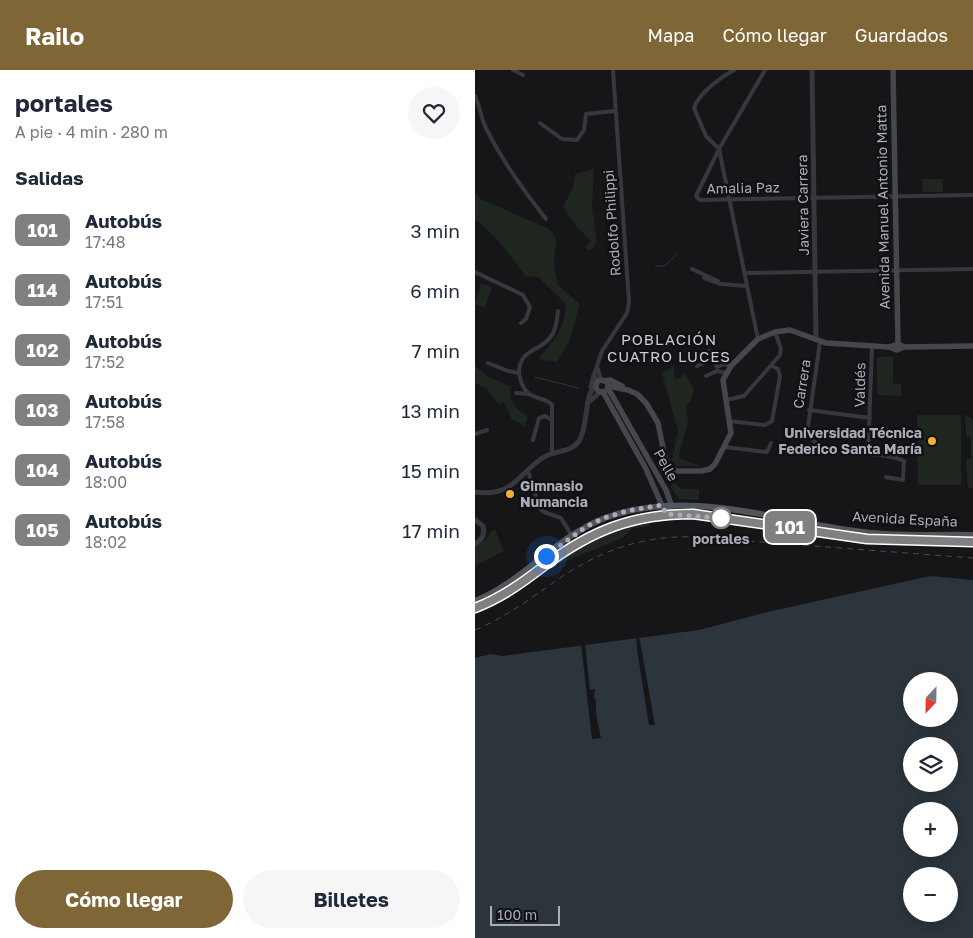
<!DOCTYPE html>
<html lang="es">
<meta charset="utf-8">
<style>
:root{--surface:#fff;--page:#f6f6f7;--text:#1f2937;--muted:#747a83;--accent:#7e6636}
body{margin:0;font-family:"Golos Text",sans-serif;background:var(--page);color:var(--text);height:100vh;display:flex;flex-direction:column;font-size:19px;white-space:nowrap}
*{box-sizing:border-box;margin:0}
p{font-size:16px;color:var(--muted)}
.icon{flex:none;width:28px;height:28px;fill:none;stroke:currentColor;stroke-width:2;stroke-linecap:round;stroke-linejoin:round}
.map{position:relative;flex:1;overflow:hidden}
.details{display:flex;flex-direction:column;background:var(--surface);width:475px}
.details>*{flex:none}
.badge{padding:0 10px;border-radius:8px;font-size:18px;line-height:32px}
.needle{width:32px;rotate:202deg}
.fabs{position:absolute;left:428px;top:602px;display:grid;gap:10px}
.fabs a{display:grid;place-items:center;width:55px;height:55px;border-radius:50%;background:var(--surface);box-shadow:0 2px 12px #0003;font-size:25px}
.scale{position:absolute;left:15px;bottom:12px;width:70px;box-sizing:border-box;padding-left:5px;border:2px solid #a8adb8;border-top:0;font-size:14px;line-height:18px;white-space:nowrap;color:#a8adb8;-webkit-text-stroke:4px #111113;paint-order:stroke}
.you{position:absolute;width:25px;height:25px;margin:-12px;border:4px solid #fff;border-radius:50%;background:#1a73e8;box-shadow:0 0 0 8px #1a73e833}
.map>.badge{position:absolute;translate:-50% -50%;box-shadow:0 0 0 2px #fff}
h2{padding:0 15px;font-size:19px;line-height:45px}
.round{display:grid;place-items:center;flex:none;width:52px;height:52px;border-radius:26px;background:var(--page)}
.summary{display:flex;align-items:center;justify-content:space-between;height:85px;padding:0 15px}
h1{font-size:24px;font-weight:700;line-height:38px}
.cta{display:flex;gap:10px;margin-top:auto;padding:10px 15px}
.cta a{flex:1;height:58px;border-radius:30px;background:var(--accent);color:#fff;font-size:20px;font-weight:700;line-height:58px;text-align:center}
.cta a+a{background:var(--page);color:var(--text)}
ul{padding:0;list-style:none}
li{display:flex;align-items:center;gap:15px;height:60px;padding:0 15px}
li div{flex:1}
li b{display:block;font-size:19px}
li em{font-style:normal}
li .badge{min-width:55px;font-weight:700;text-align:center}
header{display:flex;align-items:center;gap:30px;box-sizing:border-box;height:70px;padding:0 25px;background:var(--accent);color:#fff}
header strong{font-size:24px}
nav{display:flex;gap:28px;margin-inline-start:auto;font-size:18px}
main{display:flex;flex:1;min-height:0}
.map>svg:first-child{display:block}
.green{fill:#1e261f}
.water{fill:#2c353c;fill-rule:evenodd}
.pier{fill:#161618}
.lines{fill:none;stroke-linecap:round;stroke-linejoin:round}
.stream{stroke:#2c353c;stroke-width:1}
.minor{stroke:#37383d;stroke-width:4}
.tertiary{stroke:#37383d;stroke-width:5}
.secondary{stroke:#45474d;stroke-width:5.5}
.primary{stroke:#53555c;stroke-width:6}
.rail{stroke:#4a4c52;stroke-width:1;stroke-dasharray:6 5;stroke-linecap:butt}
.line-casing{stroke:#fff;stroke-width:11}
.line{stroke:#808080;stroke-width:8}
.walk{stroke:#a8adb8;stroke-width:5;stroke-dasharray:0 9}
.poi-dot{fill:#f2b134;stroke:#111113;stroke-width:2}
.stop-dot{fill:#fff;stroke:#808080;stroke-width:2.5}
.labels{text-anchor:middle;stroke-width:5;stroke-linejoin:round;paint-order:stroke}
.street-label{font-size:14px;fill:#a8adb8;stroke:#111113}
.poi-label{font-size:14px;font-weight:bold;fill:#a8adb8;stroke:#111113;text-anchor:end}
.stop-label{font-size:14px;font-weight:bold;fill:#a8adb8;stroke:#111113}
.neighbourhood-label{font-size:15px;letter-spacing:1px;fill:#c9ccd4;stroke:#111113}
</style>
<header>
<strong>Railo</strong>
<nav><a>Mapa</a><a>Cómo llegar</a><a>Guardados</a></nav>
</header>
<main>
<section class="details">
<div class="summary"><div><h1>portales</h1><p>A pie · 4 min · 280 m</p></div><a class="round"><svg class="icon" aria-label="heart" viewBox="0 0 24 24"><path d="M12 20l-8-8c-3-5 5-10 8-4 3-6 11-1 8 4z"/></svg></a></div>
<h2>Salidas</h2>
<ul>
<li><span class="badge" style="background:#808080;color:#fff">101</span><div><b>Autobús</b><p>17:48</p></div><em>3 min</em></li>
<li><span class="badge" style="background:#808080;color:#fff">114</span><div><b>Autobús</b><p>17:51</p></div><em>6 min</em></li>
<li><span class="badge" style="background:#808080;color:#fff">102</span><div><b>Autobús</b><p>17:52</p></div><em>7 min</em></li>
<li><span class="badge" style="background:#808080;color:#fff">103</span><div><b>Autobús</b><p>17:58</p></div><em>13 min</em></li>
<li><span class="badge" style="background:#808080;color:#fff">104</span><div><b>Autobús</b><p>18:00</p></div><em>15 min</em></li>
<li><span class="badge" style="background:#808080;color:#fff">105</span><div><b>Autobús</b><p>18:02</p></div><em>17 min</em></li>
</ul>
<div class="cta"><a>Cómo llegar</a><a>Billetes</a></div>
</section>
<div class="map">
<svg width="498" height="868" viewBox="0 0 498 868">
<rect width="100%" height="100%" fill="#161618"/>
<g class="green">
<polygon points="119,99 117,137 122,171 118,179 112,180 110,176 116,171 101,156 88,137 98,117 100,104"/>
<polygon points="447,109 468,109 468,122 448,122"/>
<path d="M0 123 6 129 74 159C88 174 78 176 79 192 79 199 82 207 83 215L105 234 94 272 82 292 63 289C80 271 89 259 91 234L63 207 51 206 22 169 2 150 0 151Z"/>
<polygon points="6,213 17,217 10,238 0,234"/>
<polygon points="402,287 418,287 418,313 426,314 426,326 402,325"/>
<path d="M0 296 12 306 36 317C33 333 42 338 53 348L49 356 36 348 29 332 24 335 12 319 0 313Z"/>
<polygon points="199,296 199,305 202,309 210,304 219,319 216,330 211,335 213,353 204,384 205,389 227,396 201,396 197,390 203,360 187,303"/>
<polygon points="490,344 498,350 498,418 493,418 491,389 496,389 496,367 491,366"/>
<polygon points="442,345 486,345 486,415 443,415"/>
<polygon points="200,413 207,419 224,419 224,430 204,429 195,416"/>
<path d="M175 453 174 456 157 459 147 468 79 496 35 528 0 544V542C48 522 86 483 135 462 148 457 162 455 175 453Z"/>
<polygon points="20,460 29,481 0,496 0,476 11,470 16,461"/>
</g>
<path class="water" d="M455 506 498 510V868H0V588L15 584 28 586 224 560 297 541ZM436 611H474V649H436ZM436 676H474V714H436ZM436 741H474V779H436ZM436 806H474V844H436Z"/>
<g class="pier">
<polygon points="164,566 180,655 174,655 162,580 161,567"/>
<polygon points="106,574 110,574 115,620 120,619 119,629 121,629 121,644 126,668 117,669"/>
</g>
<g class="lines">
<g class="stream">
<polyline points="180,196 190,196 203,183"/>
<polyline points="60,307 103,318"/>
</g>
<g class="minor">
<polyline points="38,0 48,5"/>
<path d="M259 0C246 7 224 23 219 38L231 66 244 79 283 269"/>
<polyline points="290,0 244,79 221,126 225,130 498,125"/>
<path d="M0 26C5 36 6 48 11 58 27 91 49 121 71 149"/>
<polyline points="65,53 87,69 102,70 109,60 111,44 140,41"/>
<polyline points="217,199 243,211"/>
<polyline points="0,202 48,225 55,237 51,249 46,253"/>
<polyline points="270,203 498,199"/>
<polyline points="229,208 246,214 272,216"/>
<path d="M345 272 332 364C354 394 399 377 429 391L428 410 411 407"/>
<polyline points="234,281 242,297 249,294 256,296"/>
<polyline points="13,293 33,301 44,303"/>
<polyline points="122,296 126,310"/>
<polyline points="222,296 238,288"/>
<polyline points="231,306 242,301 251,303"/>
<polyline points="123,312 119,305 127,281 152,243 154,232 138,0"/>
<polyline points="41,323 53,324"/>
<polyline points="251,330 269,326 305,285 306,279 300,262"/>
<polyline points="334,340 395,348"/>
<polyline points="254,351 290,355 297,351 305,306 303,299 297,296"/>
<polyline points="0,364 12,360"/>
<polyline points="58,370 64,348 70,346 77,350"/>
<polyline points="250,377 292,382 296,373"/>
<path d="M77 384V335C71 327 58 330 51 321 46 315 45 309 44 303 44 281 61 282 73 270 81 262 82 251 83 241"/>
<polyline points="393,384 397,277"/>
<polyline points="53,401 65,439 69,442 86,448 97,466"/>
</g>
<g class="tertiary">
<polyline points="337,0 341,270"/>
<polyline points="116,317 119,305"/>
<polyline points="114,332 125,322"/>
<path d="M0 422C40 427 42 404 69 387 80 380 96 383 104 371 114 356 108 324 122 314"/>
<path d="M0 450 8 456C10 464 7 470 0 474"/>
</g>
<g class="secondary">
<polyline points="418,0 423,274"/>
<polyline points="414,277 423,274 429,277 498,276"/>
<circle cx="127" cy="316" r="6"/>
<polyline points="129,311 135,310 147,316"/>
<polyline points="133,316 153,320 162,324 171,333 183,353 190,388 195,398 202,401 226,401 235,399 240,394 256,363 248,310 256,296 283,269 300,262 315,260 351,273 414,277 422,280 429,277"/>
<polyline points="133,318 191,420 196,434 191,444"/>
<polyline points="128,322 171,399 189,440"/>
</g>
<g class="primary">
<path d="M0 531C49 511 82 466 130 448 214 417 303 452 388 462 425 467 461 464 498 465"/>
<path d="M0 538C26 528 47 513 69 496 118 458 155 444 218 444L392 469 498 472"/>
</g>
<path class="rail" d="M0 560C32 547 57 527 85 508 126 480 170 465 219 467L498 488"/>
</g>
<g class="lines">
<defs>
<path id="line" d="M0 538C26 528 47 513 69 496 117 460 158 444 218 444L392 469 498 472"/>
</defs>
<use href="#line" class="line-casing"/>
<use href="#line" class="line"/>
<polyline class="walk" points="71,486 112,456 129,448 152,441 187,435 191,444 246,448"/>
</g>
<g class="poi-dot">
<circle cx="457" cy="371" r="5"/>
<circle cx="35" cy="424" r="5"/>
</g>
<circle class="stop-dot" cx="246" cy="448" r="10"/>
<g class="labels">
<g class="street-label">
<text transform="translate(268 118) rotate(-1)" y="5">Amalia Paz</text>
<text transform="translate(328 135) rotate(-91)" y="5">Javiera Carrera</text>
<text transform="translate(408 137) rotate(-91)" y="5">Avenida Manuel Antonio Matta</text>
<text transform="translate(137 153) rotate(-94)" y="5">Rodolfo Philippi</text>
<text transform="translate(327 314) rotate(-81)" y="5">Carrera</text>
<text transform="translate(385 315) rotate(-89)" y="5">Valdés</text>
<text transform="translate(191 395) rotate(61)" y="5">Pelle</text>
<text transform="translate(430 449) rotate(3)" y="5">Avenida España</text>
</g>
<g class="poi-label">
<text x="447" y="368">Universidad Técnica<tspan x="447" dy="16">Federico Santa María</tspan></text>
<text x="45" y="421" text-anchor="start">Gimnasio<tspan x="45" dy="16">Numancia</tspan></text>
</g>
<g class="stop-label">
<text x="246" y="474">portales</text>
</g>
<g class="neighbourhood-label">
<text x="194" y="275">POBLACIÓN<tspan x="194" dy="17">CUATRO LUCES</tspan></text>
</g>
</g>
</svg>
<div class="fabs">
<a><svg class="needle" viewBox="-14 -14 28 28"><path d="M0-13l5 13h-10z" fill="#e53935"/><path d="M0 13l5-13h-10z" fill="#747a83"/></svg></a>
<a><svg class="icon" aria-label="layers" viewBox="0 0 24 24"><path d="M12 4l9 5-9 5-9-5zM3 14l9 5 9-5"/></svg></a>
<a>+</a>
<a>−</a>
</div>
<div class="scale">100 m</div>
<div class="you" style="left:71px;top:486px"></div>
<b class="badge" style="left:315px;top:457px;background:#808080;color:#fff">101</b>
</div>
</main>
